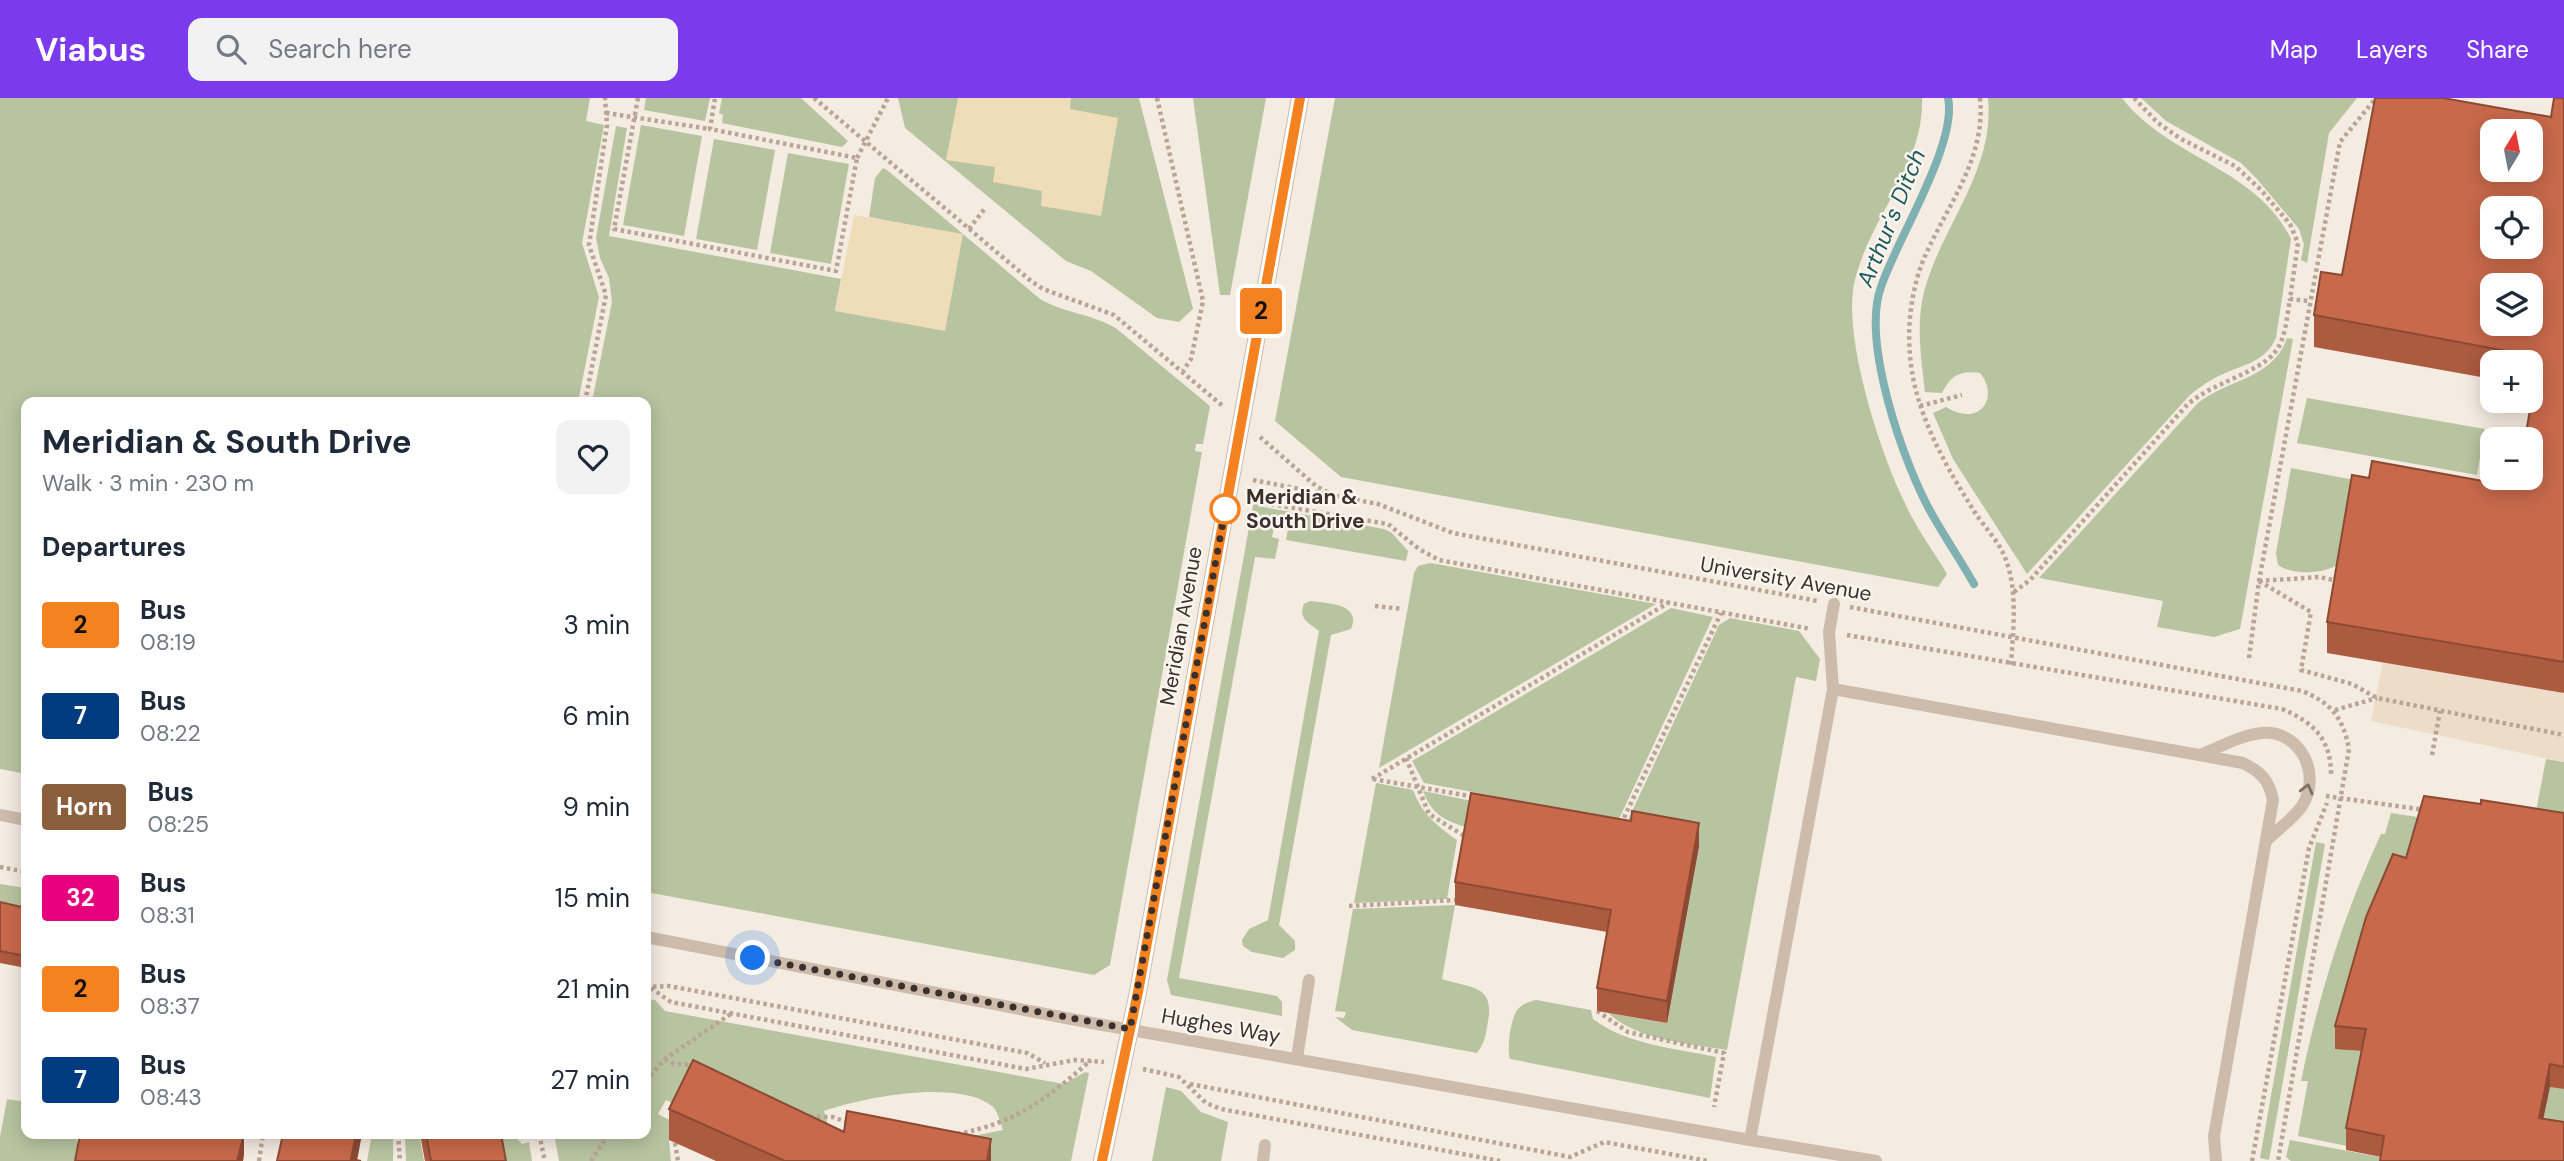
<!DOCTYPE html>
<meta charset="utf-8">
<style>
:root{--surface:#fff;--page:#f2f2f3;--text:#1f2937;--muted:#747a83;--accent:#7c3aed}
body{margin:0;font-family:"DM Sans",sans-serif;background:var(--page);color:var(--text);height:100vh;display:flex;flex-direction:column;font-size:26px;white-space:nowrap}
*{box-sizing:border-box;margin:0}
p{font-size:23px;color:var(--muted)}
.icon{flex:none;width:38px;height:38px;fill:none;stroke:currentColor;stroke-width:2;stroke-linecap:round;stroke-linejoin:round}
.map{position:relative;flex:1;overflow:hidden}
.drawer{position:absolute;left:21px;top:299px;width:630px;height:742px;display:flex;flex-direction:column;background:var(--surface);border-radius:14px;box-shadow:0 4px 18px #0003}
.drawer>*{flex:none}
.badge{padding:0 14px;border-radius:5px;font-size:24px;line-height:46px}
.needle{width:46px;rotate:10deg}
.tools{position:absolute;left:2480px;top:21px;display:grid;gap:14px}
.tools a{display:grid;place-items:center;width:63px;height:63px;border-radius:14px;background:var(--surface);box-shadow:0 4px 18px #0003;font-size:35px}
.you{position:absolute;width:35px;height:35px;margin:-18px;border:5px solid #fff;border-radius:50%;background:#1a73e8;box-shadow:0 0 0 10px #1a73e833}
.map>.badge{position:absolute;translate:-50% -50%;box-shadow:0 0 0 4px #fff}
h2{padding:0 21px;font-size:26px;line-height:63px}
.round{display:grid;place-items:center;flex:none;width:74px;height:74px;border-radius:14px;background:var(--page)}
.headline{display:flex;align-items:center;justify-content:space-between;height:119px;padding:0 21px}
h1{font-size:33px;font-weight:700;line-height:52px}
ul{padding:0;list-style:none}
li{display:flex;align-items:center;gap:21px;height:91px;padding:0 21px}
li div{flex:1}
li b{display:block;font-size:26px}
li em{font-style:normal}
li .badge{min-width:77px;font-weight:700;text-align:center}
header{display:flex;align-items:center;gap:42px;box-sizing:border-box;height:98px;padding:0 35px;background:var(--accent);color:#fff}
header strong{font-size:33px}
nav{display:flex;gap:38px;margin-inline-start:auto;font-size:24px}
.search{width:490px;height:63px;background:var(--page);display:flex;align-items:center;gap:18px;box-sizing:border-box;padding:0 24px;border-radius:14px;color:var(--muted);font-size:26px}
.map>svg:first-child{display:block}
.green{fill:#b8c4a0}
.sand{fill:#efdcb8}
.plaza{fill:#ecdcc8}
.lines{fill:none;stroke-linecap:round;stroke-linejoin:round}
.stream{stroke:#7fb0b2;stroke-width:8}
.path{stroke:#b9a596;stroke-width:4.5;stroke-dasharray:3.5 3.5;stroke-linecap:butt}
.lane{stroke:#cdbbac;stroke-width:12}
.street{stroke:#cdbbac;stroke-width:18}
.wall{fill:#ac5a40}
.shaded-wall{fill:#8c4a34}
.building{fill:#c8694b;stroke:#8c4a34;stroke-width:2;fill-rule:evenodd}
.oneway{stroke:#7d6f65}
.line-casing{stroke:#fff;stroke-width:16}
.line{stroke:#f58220;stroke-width:10}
.walk{stroke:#3b302b;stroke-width:7;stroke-dasharray:0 12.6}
.stop-dot{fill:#fff;stroke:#f58220;stroke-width:3.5}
.labels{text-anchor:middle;stroke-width:5;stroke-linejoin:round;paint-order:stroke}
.stop-label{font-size:21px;font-weight:bold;fill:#3b302b;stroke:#fbf5ee;text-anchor:start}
.street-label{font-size:21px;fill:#3b302b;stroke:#fbf5ee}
.water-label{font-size:23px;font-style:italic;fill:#1f5a5e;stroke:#fbf5ee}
</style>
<header>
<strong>Viabus</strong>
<div class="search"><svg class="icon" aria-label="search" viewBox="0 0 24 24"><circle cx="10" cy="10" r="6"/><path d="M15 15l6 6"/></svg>Search here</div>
<nav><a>Map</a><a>Layers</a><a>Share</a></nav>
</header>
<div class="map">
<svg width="2564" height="1063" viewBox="0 0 2564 1063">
<rect width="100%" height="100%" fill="#f4ebe1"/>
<g class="green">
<polygon points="0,0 590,0 586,23 604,27 582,145 599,199 578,304 26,304 26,676 0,671"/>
<polygon points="646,0 710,0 705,23 644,12"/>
<polygon points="722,0 801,0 848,43 842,49 722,25 723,17 719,15"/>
<polygon points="898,0 1139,0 1193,211 1179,224 1157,220 1091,173 1066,163 905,30"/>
<polygon points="1193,0 1266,0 1230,197 1220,197"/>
<path d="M1335 0H1922C1924 59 1884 104 1863 157 1859 168 1854 182 1853 193 1846 247 1880 354 1904 403 1915 429 1933 452 1947 476L1938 489 1341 379 1275 323Z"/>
<path d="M1988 0H2122C2168 60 2257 70 2291 141L2276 240C2265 264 2245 266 2223 276 2211 281 2200 289 2190 297L2027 476 1953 361 1933 315 1946 309C1980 330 2000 299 1980 275 1960 272 1951 277 1942 295L1925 294C1921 259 1915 222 1926 187 1945 124 1995 70 1988 0Z"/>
<polygon points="2141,0 2357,0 2329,35 2307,165 2301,162 2304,146 2299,131 2257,81 2241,65 2166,23"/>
<polygon points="641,27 702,38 684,138 623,127"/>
<path d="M616 28 627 30 609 138 841 181 835 212 963 137 869 119 875 80 883 70 887 72 1040 201C1064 215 1093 216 1117 231L1210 308 1203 346H1196L1195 353 1202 354 1110 867 1094 877 646 794V304H592L612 204 609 180 600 160 596 140Z"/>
<polygon points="714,41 775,52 757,152 696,141"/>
<polygon points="788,55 849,66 831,166 770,155"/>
<path d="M2287 240 2293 241 2240 531 2214 539 2157 529 2163 503 2039 480 2198 305C2228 281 2273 281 2287 240Z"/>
<polygon points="2307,300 2485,331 2477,377 2297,345"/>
<path d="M2291 370 2365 384 2341 473 2335 468C2320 476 2292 477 2278 467L2276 455Z"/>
<polygon points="1260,399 1258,408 1384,431 1392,435 1408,453 1406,463 1286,442 1288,431 1274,429 1272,439 1279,441 1275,461 1255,459 1179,880 1277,898 1282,904 1282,918 1171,897 1167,882 1254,402"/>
<polygon points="1430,465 1442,467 1656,506 1379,670 1414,475 1418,468"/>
<path d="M1310 503C1328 505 1362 506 1351 531L1331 537 1279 827 1295 843V852L1283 860 1252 854 1243 848 1242 842 1249 831 1268 822 1319 533C1308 524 1298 521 1304 506Z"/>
<polygon points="1671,510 1713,519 1619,721 1424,685 1412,663"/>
<path d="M1730 520 1799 533 1820 561 1816 583 1796 579 1727 952C1687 945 1640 943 1608 915L1667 925 1699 748 1675 732 1628 722 1719 527Z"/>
<polygon points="2546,661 2564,664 2564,729 2534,724"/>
<path d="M1376 685 1413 692C1422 716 1437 728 1457 742L1447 801 1354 805Z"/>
<path d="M1423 693 1472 703 1469 730C1445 723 1432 717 1423 693Z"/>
<path d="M2391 715 2424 720 2335 950 2366 954 2347 1048 2298 1038 2308 983H2301C2319 896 2344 816 2381 736H2385Z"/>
<polygon points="2316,744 2325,746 2269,1062 2260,1060"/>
<polygon points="0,786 26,790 26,822 0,816"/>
<path d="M1455 807 1442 881C1469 890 1495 886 1488 923 1486 935 1485 945 1477 955L1352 932 1335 919 1344 920 1346 914 1335 913 1353 811Z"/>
<path d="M646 901 655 902 665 913 1064 986 1085 974 1089 975 1071 1063H942L938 1045 1003 1032C1000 1024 998 1013 992 1008 957 981 864 999 824 1013L830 1033 684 1010 666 1002 658 1016 677 1026 669 1042 671 1063H559L554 1036H646Z"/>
<path d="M1536 902 1591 912 1593 921C1627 947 1675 950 1716 959L1710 1000 1510 961C1507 950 1510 925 1516 914 1520 906 1529 904 1536 902Z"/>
<polygon points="2553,973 2552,988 2564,991 2564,1047 2539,1042"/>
<polygon points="1166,989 1181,993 1201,1014 1228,1024 1221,1063 1152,1063"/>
<polygon points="7,1001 26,1004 26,1036 76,1036 79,1063 0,1063 0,1039"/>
<polygon points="372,1036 393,1036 393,1063 367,1063"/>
<polygon points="405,1036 419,1036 424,1063 406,1063"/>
<polygon points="494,1036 512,1036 522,1046 529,1044 532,1063 500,1063"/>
<polygon points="2290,1042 2400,1063 2291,1063 2286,1059"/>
</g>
<g class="sand">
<polygon points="958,0 1071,0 1070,11 1118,20 1101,118 1041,108 1042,93 993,84 995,69 946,62"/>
<polygon points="854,117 963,136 945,233 835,213"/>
</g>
<polygon class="plaza" points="2383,564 2564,595 2564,664 2371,623"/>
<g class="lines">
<path class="stream" d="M1948 0C1958 45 1896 143 1881 189 1861 244 1904 368 1933 418 1946 441 1961 463 1974 486"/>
<g class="path">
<polyline points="638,0 614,131 836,173 857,60 710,31 715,0"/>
<polyline points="814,0 1031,183 1043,191 1114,217 1224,309"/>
<polyline points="1157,0 1203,203 1191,261 1183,273"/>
<path d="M1980 0C1986 60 1948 106 1925 158 1912 188 1907 225 1910 257 1914 313 1945 367 1974 413 1984 429 2000 444 2006 462 2018 495 2013 532 2011 567"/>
<polyline points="2134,0 2158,25 2181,41 2235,68 2261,92 2290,126 2298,145 2290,201 2309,203"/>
<polyline points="606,15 710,31"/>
<polyline points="857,60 888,0"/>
<polyline points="969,131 986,109"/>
<polyline points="585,304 606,197 589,147 607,27 605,0"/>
<polyline points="1920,308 1962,297"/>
<polyline points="1260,339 1316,388 1329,395"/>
<polyline points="1253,382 1378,406 1453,435 1818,503"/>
<polyline points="1264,405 1388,426 1419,451 1439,462 1811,531"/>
<polyline points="2259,483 2311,514 2301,572 2352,586 2377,600 2564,637"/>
<polyline points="2259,483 2319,479 2338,483"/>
<path d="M2014 494 2030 482 2187 307C2211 285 2259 275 2275 254 2286 241 2287 217 2290 201"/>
<polyline points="1375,508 1403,511"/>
<path d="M1850 509 2302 593C2331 605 2343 619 2349 651L2278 1063"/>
<path d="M1847 537 2282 611C2313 624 2331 641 2331 676"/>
<polyline points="2249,560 2259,483 2340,44 2376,0"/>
<polyline points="2335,612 2377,600"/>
<polyline points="2432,657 2440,613"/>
<polyline points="1406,660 1429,716 1466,739"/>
<polyline points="1372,681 1668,505"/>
<polyline points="1373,681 1475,699"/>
<polyline points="2326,698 2425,712"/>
<polyline points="1621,726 1721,515"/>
<polyline points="0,769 26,774"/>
<polyline points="1349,808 1455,802"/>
<polyline points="646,889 669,888 1027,955 1045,965"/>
<polyline points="651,890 671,904 1026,971 1075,962 1104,964"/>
<polyline points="1597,913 1628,934 1724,955 1714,1009"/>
<polyline points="665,961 674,966 696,967"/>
<polyline points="1143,971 1179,979 1206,1005 1221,1011 1500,1063"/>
<polyline points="646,983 665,961 732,915"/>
<polyline points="1190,986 1570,1059 1604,1044 1708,1063"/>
<polyline points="810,1019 833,1019 849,1025"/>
<polyline points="398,1036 400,1063"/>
<polyline points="539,1036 545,1063"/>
<path d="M957 1036C1016 1025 1047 1001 1091 962"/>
<polyline points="675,1045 678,1063"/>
<polyline points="259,1063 263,1036"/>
<polyline points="591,1063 609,1036"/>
<polyline points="2252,1063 2309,750 2327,705"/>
</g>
<g class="lane">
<polyline points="1833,591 1829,534 1834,506"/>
<path d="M2200 657C2220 649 2241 637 2262 635 2301 632 2322 677 2302 708 2293 721 2277 732 2266 743"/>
<polyline points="0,717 26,722"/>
<polyline points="646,839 1092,925 1750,1042"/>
<polyline points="1297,960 1309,882"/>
<polyline points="1263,1063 1265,1047"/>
<path d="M1876 1063 1750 1042 1833 591 2243 665C2261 674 2269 682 2273 702L2214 1038 2216 1063"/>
</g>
<polyline class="street" points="1102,1063 1138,894 1300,0"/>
</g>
<g class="wall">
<polygon points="2564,0 2564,595 2327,555 2327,524 2369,380 2516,389 2534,289 2530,289 2530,264 2492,264 2492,281 2314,249 2314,217 2342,177 2551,19"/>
<polygon points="2481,706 2564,715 2564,991 2550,989 2381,1059 2346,1052 2346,1030 2362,953 2335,951 2335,928 2406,760"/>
<polygon points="1699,748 1667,925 1597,913 1597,890 1607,834 1455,807 1455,784"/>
<polygon points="0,804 26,810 26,870 0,865"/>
<polygon points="669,1011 844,1034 991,1063 716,1063 669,1042"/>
<polygon points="420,1036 501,1036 506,1063 425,1063"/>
</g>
<g class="shaded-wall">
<polygon points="1699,725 1699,748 1667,925 1667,903"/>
<polygon points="2550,966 2550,989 2539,1042 2539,1020"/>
<polygon points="244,1036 244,1057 243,1063 237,1063"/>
<polygon points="356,1036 362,1036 357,1063 351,1063"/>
<polygon points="991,1041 991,1063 987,1063"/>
</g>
<g class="building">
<path d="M2375 0H2443L2551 19 2554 0H2564V564L2327 524 2352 377 2369 380 2372 363 2516 389 2518 380H2530V341H2525L2539 259 2314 217 2321 174 2342 177ZM2492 33H2530V72H2492ZM2492 110H2530V149H2492ZM2492 187H2530V226H2492Z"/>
<polygon points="1471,695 1631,723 1632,713 1699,725 1667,903 1597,890 1611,812 1455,784"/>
<polygon points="2424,698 2481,706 2481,702 2564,715 2564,969 2550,966 2539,1020 2564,1024 2564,1063 2380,1063 2384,1038 2346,1030 2366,931 2335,928 2366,819 2393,756 2406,760"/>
<polygon points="0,804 26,810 26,858 0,853"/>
<polygon points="693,962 844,1034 847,1013 991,1041 987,1063 785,1063 669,1011"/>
<polygon points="80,1036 244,1036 237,1063 75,1063"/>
<polygon points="283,1036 356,1036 351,1061 361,1063 277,1063"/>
<polygon points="426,1036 501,1036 506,1063 431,1063"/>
</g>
<defs><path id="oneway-chevron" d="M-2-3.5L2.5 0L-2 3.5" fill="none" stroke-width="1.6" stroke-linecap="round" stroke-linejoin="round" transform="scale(1.75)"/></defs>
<use class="oneway" href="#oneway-chevron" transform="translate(2307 691) rotate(-76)"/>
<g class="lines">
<defs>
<polyline id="line" points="1102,1063 1138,894 1300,0"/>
</defs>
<use href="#line" class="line-casing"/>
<use href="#line" class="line"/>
<polyline class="walk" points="753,860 1130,931 1227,402 1225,411"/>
</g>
<circle class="stop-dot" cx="1225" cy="411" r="14"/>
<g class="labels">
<g class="stop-label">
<text x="1246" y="406">Meridian &amp;<tspan x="1246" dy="24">South Drive</tspan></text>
</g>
<g class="street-label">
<text transform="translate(1786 481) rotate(10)" y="7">University Avenue</text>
<text transform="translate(1181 528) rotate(-80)" y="7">Meridian Avenue</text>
<text transform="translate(1221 928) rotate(10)" y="7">Hughes Way</text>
</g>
<g class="water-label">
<text transform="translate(1891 120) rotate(-68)" y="8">Arthur's Ditch</text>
</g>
</g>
</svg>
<div class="tools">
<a><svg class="needle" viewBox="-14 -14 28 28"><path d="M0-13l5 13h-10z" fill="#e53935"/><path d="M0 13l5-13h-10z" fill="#747a83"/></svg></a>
<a><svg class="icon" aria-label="locate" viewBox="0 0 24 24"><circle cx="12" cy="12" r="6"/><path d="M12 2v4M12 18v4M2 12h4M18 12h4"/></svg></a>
<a><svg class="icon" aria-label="layers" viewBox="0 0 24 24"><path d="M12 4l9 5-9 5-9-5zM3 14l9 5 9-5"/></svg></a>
<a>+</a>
<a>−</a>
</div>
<div class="you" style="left:753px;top:860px"></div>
<b class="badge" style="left:1261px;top:213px;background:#f58220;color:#111">2</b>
<section class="drawer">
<div class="headline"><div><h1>Meridian &amp; South Drive</h1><p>Walk · 3 min · 230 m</p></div><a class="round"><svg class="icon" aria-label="heart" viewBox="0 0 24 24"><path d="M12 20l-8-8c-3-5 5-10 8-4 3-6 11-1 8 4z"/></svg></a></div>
<h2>Departures</h2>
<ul>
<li><span class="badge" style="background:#f58220;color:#111">2</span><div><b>Bus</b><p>08:19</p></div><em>3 min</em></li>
<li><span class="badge" style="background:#003b80;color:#fff">7</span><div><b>Bus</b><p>08:22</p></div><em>6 min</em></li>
<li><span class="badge" style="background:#8b5e3c;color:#fff">Horn</span><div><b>Bus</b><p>08:25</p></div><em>9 min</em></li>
<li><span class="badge" style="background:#e6007e;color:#fff">32</span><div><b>Bus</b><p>08:31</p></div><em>15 min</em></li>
<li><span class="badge" style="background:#f58220;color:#111">2</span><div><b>Bus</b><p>08:37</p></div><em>21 min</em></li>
<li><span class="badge" style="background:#003b80;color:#fff">7</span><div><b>Bus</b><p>08:43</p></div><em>27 min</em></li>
</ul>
</section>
</div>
